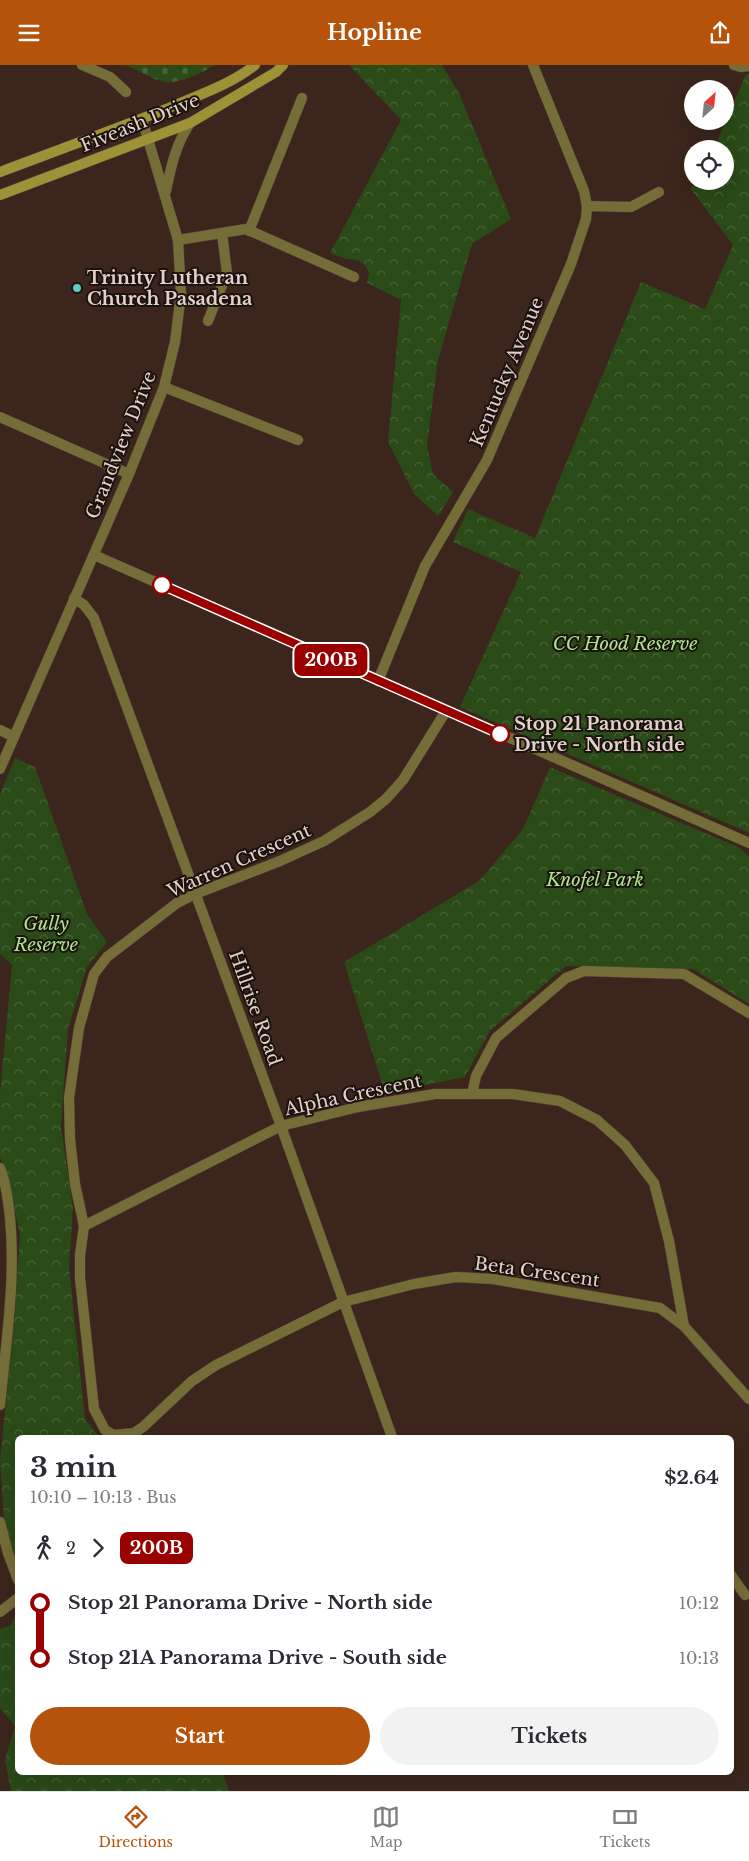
<!DOCTYPE html>
<meta charset="utf-8">
<style>
:root{--surface:#fff;--page:#f2f2f3;--text:#2b2b33;--muted:#7c7c81;--line:#e1e1e2;--accent:#b45309}
body{margin:0;font-family:"Libre Baskerville",serif;background:var(--page);color:var(--text);height:100vh;display:flex;flex-direction:column;font-size:19px;white-space:nowrap}
*{box-sizing:border-box;margin:0}
p{font-size:16px;color:var(--muted)}
.icon{flex:none;width:28px;height:28px;fill:none;stroke:currentColor;stroke-width:2;stroke-linecap:round;stroke-linejoin:round}
.map{position:relative;flex:1;overflow:hidden}
.drawer{position:absolute;left:15px;top:1370px;width:719px;height:340px;display:flex;flex-direction:column;background:var(--surface);border-radius:8px;box-shadow:0 5px 20px #0002}
.drawer>*{flex:none}
.badge{padding:0 10px;border-radius:8px;font-size:18px;line-height:32px}
.needle{width:32px;rotate:27deg}
.fabs{position:absolute;left:684px;top:15px;display:grid;gap:10px}
.fabs a{display:grid;place-items:center;width:50px;height:50px;border-radius:50%;background:var(--surface);box-shadow:0 5px 20px #0002;font-size:25px}
.map>.badge{position:absolute;translate:-50% -50%;box-shadow:0 0 0 2px #fff}
.legs{display:flex;align-items:center;gap:8px;height:55px;padding:0 15px;font-size:16px}
.legs p{margin-inline-start:auto}
.headline{display:flex;align-items:center;justify-content:space-between;height:85px;padding:0 15px}
h1{font-size:28px;font-weight:700;line-height:38px}
.action{display:flex;gap:10px;margin-top:auto;padding:10px 15px}
.action a{flex:1;height:58px;border-radius:30px;background:var(--accent);color:#fff;font-size:20px;font-weight:700;line-height:58px;text-align:center}
.action a+a{background:var(--page);color:var(--text)}
ul{padding:0 15px;list-style:none}
li{display:flex;align-items:center;gap:18px;height:55px;font-size:19px}
li i{display:grid;place-items:center;width:8px;height:100%;margin:0 6px;background:currentColor}
li i::after{content:'';width:12px;height:12px;margin:-6px;border:4px solid;border-radius:50%;background:var(--surface)}
li p{margin-inline-start:auto}
li:first-child i{background:linear-gradient(#0000 50%,currentColor 0)}
li:last-child i{background:linear-gradient(currentColor 50%,#0000 0)}
header{display:flex;justify-content:space-between;align-items:center;height:65px;padding:0 15px;background:var(--accent);color:#fff;font-size:22px;font-weight:700}
.tab-bar{display:flex;justify-content:space-around;align-items:center;height:70px;border-top:1px solid var(--line);background:var(--surface);font-size:14px;color:var(--muted)}
.tab-bar a{display:grid;justify-items:center;gap:2px}
.tab-bar .on{color:var(--accent)}
.map>svg:first-child{display:block}
.cemetery{fill:url(#cemetery-stones)}
.park{fill:url(#park-crowns)}
.lines{fill:none;stroke-linecap:round;stroke-linejoin:round}
.minor-casing{stroke:#554138;stroke-width:11}
.tertiary-casing{stroke:#554138;stroke-width:11}
.secondary-casing{stroke:#554138;stroke-width:11}
.minor{stroke:#746d38;stroke-width:10}
.tertiary{stroke:#746d38;stroke-width:10}
.secondary{stroke:#9d9238;stroke-width:10}
.line-1-casing{stroke:#fff;stroke-width:11}
.line-1{stroke:#900;stroke-width:8}
.poi-dot{fill:#59cebf;stroke:#1b110d;stroke-width:2}
.stop-1-dot{fill:#fff;stroke:#900;stroke-width:2.5}
.labels{text-anchor:middle;stroke-width:4;stroke-linejoin:round;paint-order:stroke}
.street-label{font-size:18px;fill:#e0d1cb;stroke:#1b110d}
.poi-label{font-size:18px;font-weight:bold;fill:#e0d1cb;stroke:#1b110d;text-anchor:start}
.park-label{font-size:18px;font-style:italic;fill:#aae68c;stroke:#1b110d}
.stop-label{font-size:18px;font-weight:bold;fill:#e0d1cb;stroke:#1b110d;text-anchor:start}
</style>
<header><svg class="icon" aria-label="menu" viewBox="0 0 24 24"><path d="M4 6h16M4 12h16M4 18h16"/></svg>Hopline<svg class="icon" aria-label="share" viewBox="0 0 24 24"><path d="M12 15V3M7 8l5-5 5 5M5 13v7h14v-7"/></svg></header>
<div class="map">
<svg width="749" height="1726" viewBox="0 0 749 1726">
<defs>
<pattern id="cemetery-stones" width="16" height="16" patternUnits="userSpaceOnUse" patternTransform="scale(1.25)"><rect width="16" height="16" fill="#2a4a17"/><path d="M2 7V4a2 2 0 0 1 4 0v3zM10 15v-3a2 2 0 0 1 4 0v3z" fill="#496337"/></pattern>
<pattern id="park-crowns" width="20" height="18" patternUnits="userSpaceOnUse" patternTransform="scale(1.25)"><rect width="20" height="18" fill="#2a4a17"/><path d="M2 6a3 3 0 1 1 6 0M12 15a3 3 0 1 1 6 0" fill="none" stroke="#496337"/></pattern>
</defs>
<rect width="100%" height="100%" fill="#3b251c"/>
<path class="cemetery" d="M126 0H215C200 8 184 18 166 17 156 16 137 5 126 0Z"/>
<g class="park">
<polygon points="349,0 442,0 459,28 511,154 472,179 438,295 427,381 433,409 453,427 438,451 414,429 388,377 401,235 367,218 369,209 366,201 358,195 346,194 330,188 401,55"/>
<polygon points="746,9 749,9 749,768 460,642 521,507 453,477 468,444 535,473 641,217 705,244 733,180 690,123 700,116 725,116 725,84 714,84"/>
<polygon points="15,693 35,702 87,849 107,877 87,902 68,964 61,1061 73,1143 69,1202 85,1354 99,1372 18,1372 17,1501 13,1492 4,1456 0,1396 15,1243 20,1169 5,1103 0,1093 0,1028 12,900 0,889 0,729"/>
<polygon points="550,702 738,782 749,791 749,939 693,904 566,901 490,966 465,1012 385,1028 344,897 479,816 523,764"/>
<polygon points="17,1546 18,1708 223,1708 229,1726 11,1726 5,1695 15,1661 0,1643 0,1564 11,1560"/>
</g>
<g class="lines">
<defs>
<g id="minor">
<polyline points="82,0 110,12 126,27"/>
<polyline points="734,0 741,2 749,1"/>
<polyline points="587,141 631,142 659,127"/>
<polyline points="249,166 302,33"/>
<polyline points="178,175 246,164 354,212"/>
<polyline points="208,256 227,208 222,168"/>
<polyline points="164,322 298,375"/>
<polyline points="0,352 129,409"/>
<polyline points="74,533 84,540 94,553 281,1061 392,1372"/>
<polyline points="378,616 425,501 487,395 571,199 586,154 587,141 584,126 533,0"/>
<polyline points="446,646 403,715 386,734 370,747 324,776 280,796 195,829 177,838 107,892 94,909 79,963 69,1033 70,1074 75,1119 84,1161 80,1190 80,1213 94,1344 105,1365 114,1370 134,1368 143,1362 192,1316 216,1300 343,1237 414,1219 456,1212 493,1214 660,1243 684,1261 749,1334"/>
<polyline points="0,665 14,672"/>
<polyline points="472,1029 476,1011 496,973 566,913 584,906 684,909 749,948"/>
<path d="M0 1103C6 1117 7 1130 9 1144 17 1209 6 1276 0 1340"/>
<polyline points="84,1161 281,1061 358,1042 435,1029 513,1029 560,1036 597,1055 625,1080 654,1118 669,1176 684,1261"/>
<polyline points="0,1457 8,1488 18,1515"/>
<polyline points="731,1510 745,1530"/>
<polyline points="0,1547 18,1533"/>
</g>
<g id="tertiary">
<path d="M166 126C171 101 176 79 190 58"/>
<polyline points="94,490 749,778"/>
<polyline points="0,704 129,409 164,322 175,277 181,229 178,175 142,54"/>
</g>
<g id="secondary">
<path d="M0 107C56 86 113 65 169 43 198 30 230 20 255 0"/>
<polyline points="0,130 190,58 276,7 283,0"/>
</g>
</defs>
<use href="#minor" class="minor-casing"/>
<use href="#tertiary" class="tertiary-casing"/>
<use href="#secondary" class="secondary-casing"/>
<use href="#minor" class="minor"/>
<use href="#tertiary" class="tertiary"/>
<use href="#secondary" class="secondary"/>
</g>
<g class="lines">
<defs>
<polyline id="line-1" points="162,520 500,669"/>
</defs>
<use href="#line-1" class="line-1-casing"/>
<use href="#line-1" class="line-1"/>
</g>
<circle class="poi-dot" cx="77" cy="223" r="5"/>
<g class="stop-1-dot">
<circle cx="162" cy="520" r="9"/>
<circle cx="500" cy="669" r="9"/>
</g>
<g class="labels">
<g class="street-label">
<text transform="translate(140 58) rotate(-22)" y="6">Fiveash Drive</text>
<text transform="translate(507 307) rotate(-67)" y="6">Kentucky Avenue</text>
<text transform="translate(121 380) rotate(-68)" y="6">Grandview Drive</text>
<text transform="translate(239 796) rotate(-24)" y="6">Warren Crescent</text>
<text transform="translate(255 943) rotate(70)" y="6">Hillrise Road</text>
<text transform="translate(353 1030) rotate(-12)" y="6">Alpha Crescent</text>
<text transform="translate(537 1207) rotate(8)" y="6">Beta Crescent</text>
</g>
<g class="poi-label">
<text x="87" y="219">Trinity Lutheran<tspan x="87" dy="21">Church Pasadena</tspan></text>
</g>
<g class="park-label">
<text x="625" y="585">CC Hood Reserve</text>
<text x="595" y="821">Knofel Park</text>
<text x="46" y="865">Gully<tspan x="46" dy="21">Reserve</tspan></text>
</g>
<g class="stop-label">
<text x="514" y="665">Stop 21 Panorama<tspan x="514" dy="21">Drive - North side</tspan></text>
</g>
</g>
</svg>
<div class="fabs">
<a><svg class="needle" viewBox="-14 -14 28 28"><path d="M0-13l5 13h-10z" fill="#e53935"/><path d="M0 13l5-13h-10z" fill="#7c7c81"/></svg></a>
<a><svg class="icon" aria-label="locate" viewBox="0 0 24 24"><circle cx="12" cy="12" r="6"/><path d="M12 2v4M12 18v4M2 12h4M18 12h4"/></svg></a>
</div>
<b class="badge" style="left:331px;top:595px;background:#900;color:#fff">200B</b>
<section class="drawer">
<div class="headline"><div><h1>3 min</h1><p>10:10 – 10:13 · Bus</p></div><b>$2.64</b></div>
<div class="legs"><svg class="icon" aria-label="walk" viewBox="0 0 24 24"><circle cx="13" cy="4" r="2"/><path d="M13 8l-2 6 4 7M11 14l-3 7M7 12l3-4h3l4 4"/></svg>2<svg class="icon" aria-label="forward" viewBox="0 0 24 24"><path d="M9 5l7 7-7 7"/></svg><b class="badge" style="background:#900;color:#fff">200B</b></div>
<ul>
<li><i style="color:#900"></i><b>Stop 21 Panorama Drive - North side</b><p>10:12</p></li>
<li><i style="color:#900"></i><b>Stop 21A Panorama Drive - South side</b><p>10:13</p></li>
</ul>
<div class="action"><a>Start</a><a>Tickets</a></div>
</section>
</div>
<nav class="tab-bar">
<a class="on"><svg class="icon" aria-label="directions" viewBox="0 0 24 24"><path d="M12 3l9 9-9 9-9-9zM9 14v-3h6M13 9l2 2-2 2"/></svg>Directions</a>
<a><svg class="icon" aria-label="map" viewBox="0 0 24 24"><path d="M3 6l6-2 6 2 6-2v14l-6 2-6-2-6 2zM9 4v14M15 6v14"/></svg>Map</a>
<a><svg class="icon" aria-label="tickets" viewBox="0 0 24 24"><path d="M3 7h18v10H3zM15 7v10"/></svg>Tickets</a>
</nav>
